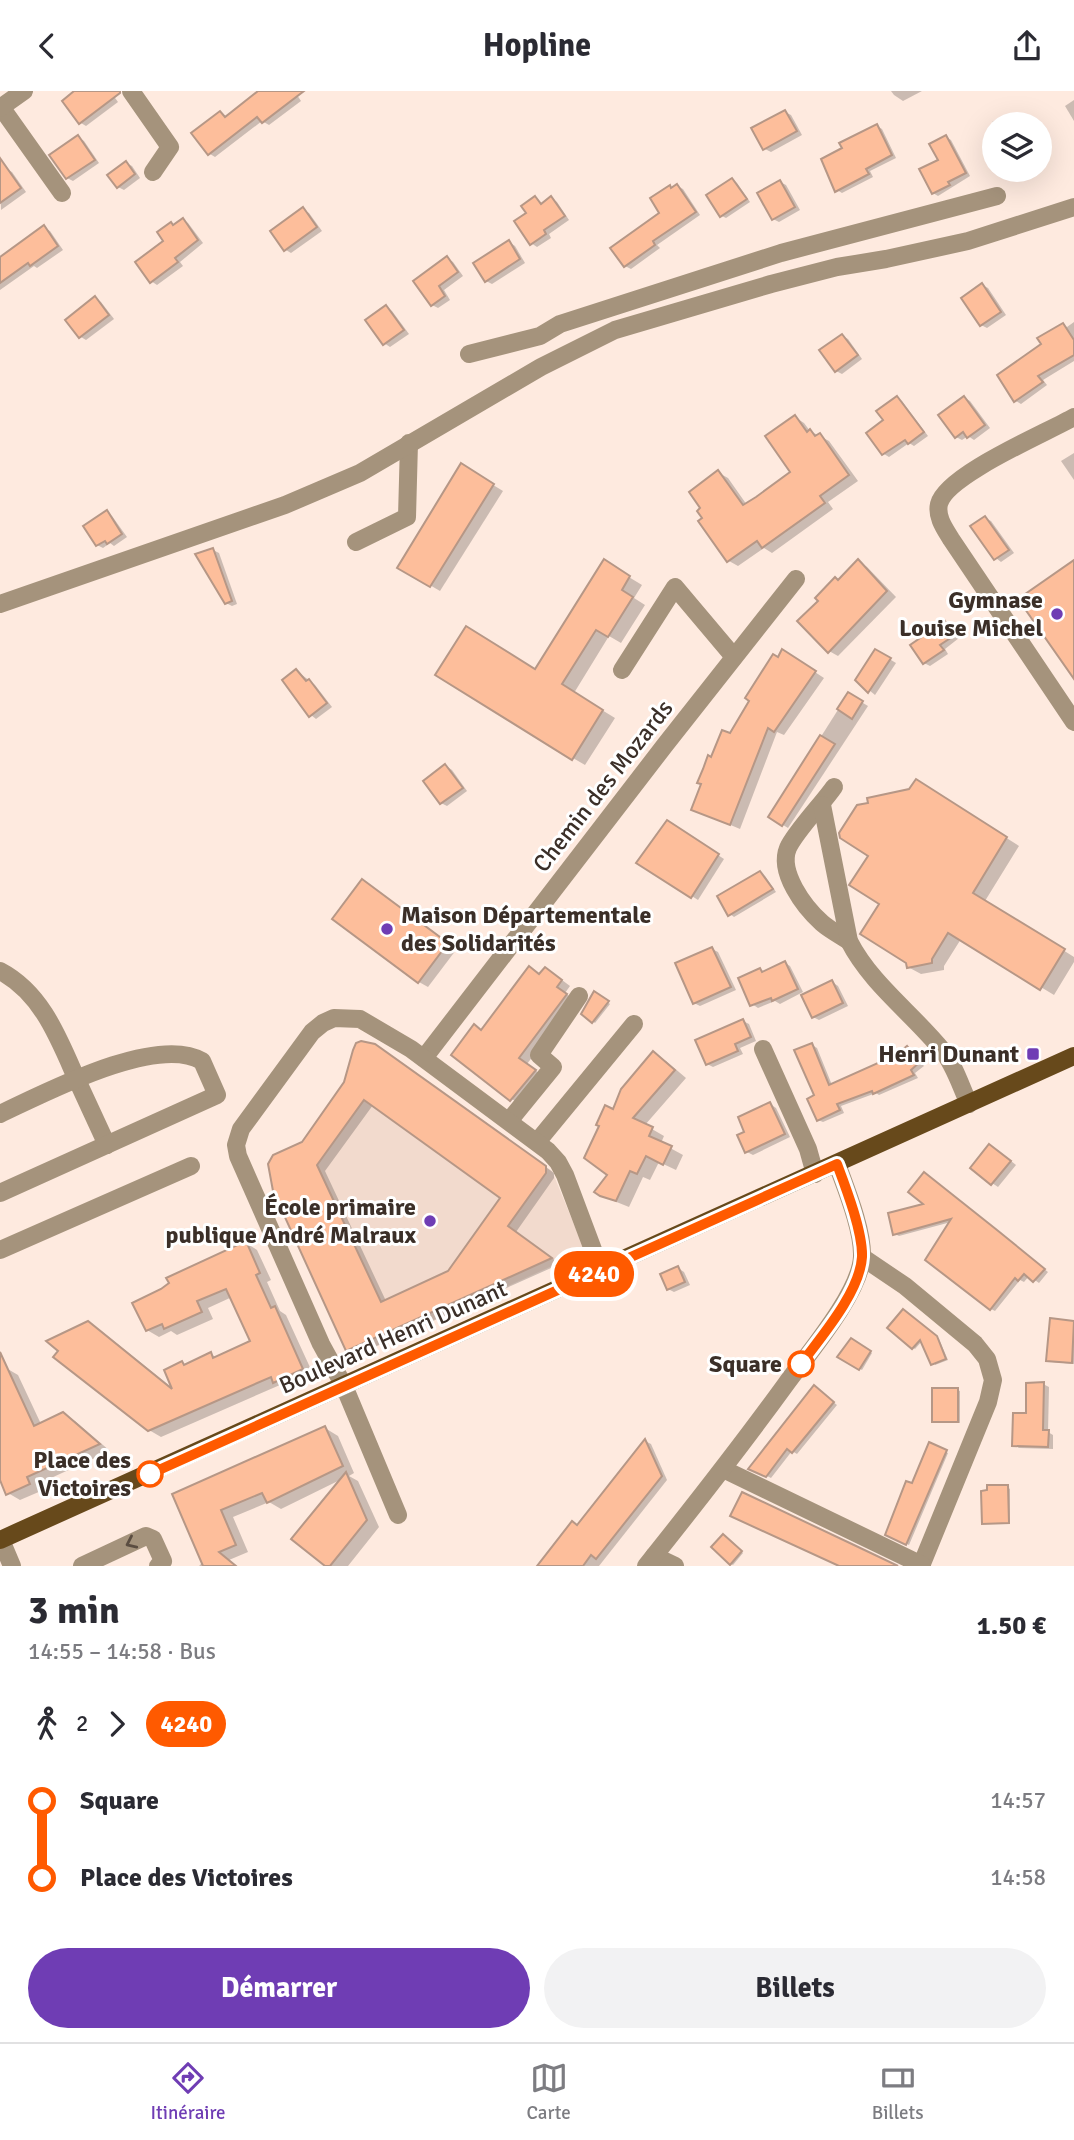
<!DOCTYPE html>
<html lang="fr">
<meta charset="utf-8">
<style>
:root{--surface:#fff;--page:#f2f2f3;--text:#2b2b33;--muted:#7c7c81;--line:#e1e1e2;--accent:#6f3db4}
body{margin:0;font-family:Signika,sans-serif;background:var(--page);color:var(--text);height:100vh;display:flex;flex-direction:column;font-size:26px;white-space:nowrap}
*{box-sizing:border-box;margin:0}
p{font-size:23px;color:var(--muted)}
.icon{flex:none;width:38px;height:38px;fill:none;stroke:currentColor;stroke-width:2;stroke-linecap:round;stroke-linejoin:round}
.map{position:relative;height:1475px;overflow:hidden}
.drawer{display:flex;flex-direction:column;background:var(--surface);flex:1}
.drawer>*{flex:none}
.badge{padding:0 14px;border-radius:23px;font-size:24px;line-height:46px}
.controls{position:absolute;left:982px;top:21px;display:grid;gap:14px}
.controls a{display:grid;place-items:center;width:70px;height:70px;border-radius:50%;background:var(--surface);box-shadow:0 7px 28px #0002;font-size:35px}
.map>.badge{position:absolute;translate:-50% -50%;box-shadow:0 0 0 4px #fff}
.legs{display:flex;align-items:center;gap:10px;height:77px;padding:0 28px;font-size:23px}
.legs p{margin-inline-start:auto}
.headline{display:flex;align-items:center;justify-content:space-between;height:119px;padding:0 28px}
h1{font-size:38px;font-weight:700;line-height:52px}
.button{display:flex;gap:14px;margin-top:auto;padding:14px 28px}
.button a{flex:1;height:80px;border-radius:42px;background:var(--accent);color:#fff;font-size:28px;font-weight:700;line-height:80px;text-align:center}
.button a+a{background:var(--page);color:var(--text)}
ul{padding:0 28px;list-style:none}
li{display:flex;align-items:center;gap:24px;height:77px;font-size:26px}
li i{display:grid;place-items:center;width:10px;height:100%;margin:0 9px;background:currentColor}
li i::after{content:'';width:18px;height:18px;margin:-9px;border:5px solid;border-radius:50%;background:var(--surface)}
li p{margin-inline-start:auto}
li:first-child i{background:linear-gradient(#0000 50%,currentColor 0)}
li:last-child i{background:linear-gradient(currentColor 50%,#0000 0)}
header{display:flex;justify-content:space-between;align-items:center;height:91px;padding:0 28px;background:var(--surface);font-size:32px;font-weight:700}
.menu{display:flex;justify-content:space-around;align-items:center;height:98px;border-top:2px solid var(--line);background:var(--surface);font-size:19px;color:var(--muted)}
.menu a{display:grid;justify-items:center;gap:4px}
.menu .active{color:var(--accent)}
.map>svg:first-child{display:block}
.built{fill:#f2dacd}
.shadow{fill:#0003;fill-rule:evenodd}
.building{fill:#fdbe9b;stroke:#b69786;stroke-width:2;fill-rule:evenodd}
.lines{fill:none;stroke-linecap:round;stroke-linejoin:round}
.minor{stroke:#a5937c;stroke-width:18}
.major{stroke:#67491b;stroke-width:18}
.oneway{stroke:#5b4d41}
.line-1-casing{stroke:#fff;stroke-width:16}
.line-1{stroke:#ff5a00;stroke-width:10}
.poi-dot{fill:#6f3db4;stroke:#fff;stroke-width:2.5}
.stop-1-dot{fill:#fff;stroke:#ff5a00;stroke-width:3.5}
.labels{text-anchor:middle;stroke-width:6;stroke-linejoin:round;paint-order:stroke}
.poi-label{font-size:24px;font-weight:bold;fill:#3b2f28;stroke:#fff;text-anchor:end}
.street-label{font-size:24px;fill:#3b2f28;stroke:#fff}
.stop-label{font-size:24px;font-weight:bold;fill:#3b2f28;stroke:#fff;text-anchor:end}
</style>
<header><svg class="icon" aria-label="back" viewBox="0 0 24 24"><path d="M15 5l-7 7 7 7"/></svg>Hopline<svg class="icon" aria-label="share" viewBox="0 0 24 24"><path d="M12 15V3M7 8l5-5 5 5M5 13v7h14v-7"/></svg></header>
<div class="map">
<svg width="1074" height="1475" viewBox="0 0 1074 1475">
<rect width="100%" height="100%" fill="#feeadf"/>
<polygon class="built" points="361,950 375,953 552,1080 585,1160 349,1267 273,1100 268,1073 273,1064 307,1048 305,1046 344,991 353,959 356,952"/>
<g class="shadow">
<polygon points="77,0 110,0 118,11 86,35 81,32 64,10"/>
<polygon points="262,0 302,0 297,4 301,10 269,34 262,30 215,66 210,63 220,22 226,25"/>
<polygon points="891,0 922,0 903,10 894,4"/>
<polygon points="1074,9 1074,30 1065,15"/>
<polygon points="785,21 791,24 802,44 771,61 765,58"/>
<polygon points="1011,22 1017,25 1022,33 994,35 992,31"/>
<polygon points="877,35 882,38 896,67 870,80 873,86 842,102 837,99 844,58"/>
<polygon points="994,41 994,61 986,45"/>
<polygon points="78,46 84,50 99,72 73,90 67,87"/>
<polygon points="946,46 951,49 970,85 938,105 933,102"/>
<polygon points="126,72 132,75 140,87 124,99 118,96"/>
<polygon points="6,78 12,81 26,101 1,119 0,82"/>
<polygon points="733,89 737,92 750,111 726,127 722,125"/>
<polygon points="780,91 786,94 800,119 779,131 773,128"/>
<polygon points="677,95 683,98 700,124 657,154 660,157 631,178 625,175 662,122 670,96 673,98"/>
<polygon points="536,107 543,113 551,107 557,111 569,129 549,143 551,147 537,156 531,152 528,123"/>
<polygon points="303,119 309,122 322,140 291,162 286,159 272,141"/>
<polygon points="183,129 188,132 203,152 180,171 183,175 157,194 151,190 166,151 175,135"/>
<polygon points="44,137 50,140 63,159 37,177 34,175 0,199 0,165 2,167"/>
<polygon points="509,151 515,155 525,172 492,193 486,190"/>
<polygon points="447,167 453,171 463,185 444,199 450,209 438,217 432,214 415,190"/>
<polygon points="982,194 988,197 1006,224 987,237 981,234"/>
<polygon points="95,207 101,211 114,228 86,249 81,246"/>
<polygon points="387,216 392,220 409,243 390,256 384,252"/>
<polygon points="1074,231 1074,270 1043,289 1047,294 1021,313 1016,310 1044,254 1063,234 1067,236"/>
<polygon points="842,245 848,248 862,268 842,283 836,280"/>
<polygon points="897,307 902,310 928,345 914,355 909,352 889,366 884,363 869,342 886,330"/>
<polygon points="965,307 970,310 990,337 974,349 968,345 962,349 956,346"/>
<polygon points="795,326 804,332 810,340 829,350 858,390 828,411 833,418 772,462 764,457 738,475 729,470 704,427 719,382 728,387 747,414 792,381"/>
<polygon points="1074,362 1074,389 1061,370"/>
<polygon points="462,375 503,400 440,500 399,476"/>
<polygon points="107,421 112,425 127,446 114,455 110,452 103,457 97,454"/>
<polygon points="985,427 991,430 1014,462 1001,471 996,467"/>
<polygon points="213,459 219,462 237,513 232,515 226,512"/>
<polygon points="858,470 867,476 896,506 838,565 829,560 839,490"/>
<polygon points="604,471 642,494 634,507 645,514 621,552 609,545 574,602 615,627 585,674 573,667 536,580"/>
<polygon points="945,532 951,535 959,547 945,558 948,563 930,575 924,572 912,555"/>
<polygon points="876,560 896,572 875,604 857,589"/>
<polygon points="792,566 824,587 784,644 777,641 740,738 693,718 712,668 731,644 778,568"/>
<polygon points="297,580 315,594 332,616 316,628 311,624"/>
<polygon points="848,603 868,615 788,737 770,726"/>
<polygon points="446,675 452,679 467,700 447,715 441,712"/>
<polygon points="929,698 1019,755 985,810 1074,866 1074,871 1054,904 961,848 944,875 944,879 921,883 908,876 882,813"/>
<polygon points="667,731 724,768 698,809 639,771"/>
<polygon points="760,782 765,785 776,801 734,826 730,823"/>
<polygon points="371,795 456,859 428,896 419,891"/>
<polygon points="712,858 718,861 736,899 700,915 694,912"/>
<polygon points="785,872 790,875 803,901 780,913 775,910 758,917 752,913 760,879 764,881"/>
<polygon points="529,877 541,884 554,883 570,895 565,902 575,909 527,973 543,985 520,1014 453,964 482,940"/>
<polygon points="832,891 838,895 848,915 819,929 813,926"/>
<polygon points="595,902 610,913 595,932 583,922"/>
<polygon points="743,930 749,933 756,950 740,957 743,963 713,976 707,973"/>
<polygon points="812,954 817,957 832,994 896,965 907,957 924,975 915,982 918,987 879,1004 876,1002 841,1015 844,1022 823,1031 818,1029"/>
<path d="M385 960 554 1082V1087L516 1141 560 1173 357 1264 348 1258 303 1052ZM373 1014 503 1107 449 1182 386 1210 325 1080Z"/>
<polygon points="653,963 666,970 686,987 645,1034 664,1045 661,1052 683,1064 676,1079 659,1071 650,1089 643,1086 629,1116 609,1108 613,1020"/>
<polygon points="770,1013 776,1017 790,1046 753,1064 747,1061 747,1042"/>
<polygon points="996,1058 1016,1074 998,1096 992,1092"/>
<polygon points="929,1086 1048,1181 1039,1192 1029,1185 1024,1191 1020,1189 995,1220 991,1218 951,1131 899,1145 895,1143 927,1113"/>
<polygon points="246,1152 257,1159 271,1189 267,1191 280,1220 286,1224 314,1285 286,1298 280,1294 161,1346 149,1339 88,1232 100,1239 175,1299 182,1272 186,1275 211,1263 217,1267 252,1251 232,1206 208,1217 213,1228 177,1244 171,1240 159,1246 147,1239"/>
<polygon points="678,1177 684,1181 690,1194 674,1201 668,1198"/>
<polygon points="906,1221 939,1248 948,1269 935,1274 922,1250 915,1258 889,1237"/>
<polygon points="1051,1229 1074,1231 1074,1273 1052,1271 1048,1269"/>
<polygon points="852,1249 872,1262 862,1279 839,1265"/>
<polygon points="6,1277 18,1284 41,1333 63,1323 75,1330 110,1360 38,1393 41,1400 20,1409 8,1402 0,1385 0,1278"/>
<polygon points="1043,1293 1049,1296 1048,1341 1053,1344 1053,1358 1019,1357 1014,1354"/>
<polygon points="818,1299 837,1314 797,1363 792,1360 771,1387 751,1377"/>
<polygon points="957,1299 960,1300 960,1332 934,1330"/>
<polygon points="325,1337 338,1345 354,1382 349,1385 358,1390 379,1436 348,1475 328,1475 342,1388 281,1418 269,1411 233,1426 248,1461 229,1469 237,1475 199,1475 203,1471 174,1404"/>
<polygon points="645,1350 651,1353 667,1389 599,1475 547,1475"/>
<polygon points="929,1354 948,1362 909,1454 888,1443 912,1394"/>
<polygon points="1007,1396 1010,1398 1010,1433 984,1432 989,1401"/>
<polygon points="725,1446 743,1462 733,1474 731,1473"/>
</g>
<g class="building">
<polygon points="74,0 120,0 120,2 79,33 62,10"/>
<polygon points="258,0 304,0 262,32 257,26 208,64 191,42 220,20 225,26"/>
<polygon points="785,19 797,40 763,59 751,37"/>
<polygon points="877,33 892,64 866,78 869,83 835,101 821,68 842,57 839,52"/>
<polygon points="78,44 95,69 66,88 49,64"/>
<polygon points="946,44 966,82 948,91 950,94 932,103 919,78 938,69 929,53"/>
<polygon points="0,67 21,97 0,112"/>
<polygon points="126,70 135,83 117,97 107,84"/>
<polygon points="732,87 747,108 720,126 706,104"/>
<polygon points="780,89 795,116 772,129 757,102"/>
<polygon points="677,93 696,121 653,150 655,154 624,176 610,157 659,122 650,107 670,94 671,97"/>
<polygon points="535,105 541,113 551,105 565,125 544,139 546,143 530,154 514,130 526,122 521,115"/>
<polygon points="303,116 317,136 284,160 270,140"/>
<polygon points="183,127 198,149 175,167 178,171 150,192 135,171 163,150 157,141 171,131 173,134"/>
<polygon points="44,134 58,155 30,175 28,172 0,192 0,166"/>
<polygon points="509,149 520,168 485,191 473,172"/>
<polygon points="447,165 458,181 439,195 445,205 431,215 413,190"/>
<polygon points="982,192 1001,221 980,235 961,207"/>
<polygon points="95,205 109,224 79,247 65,229"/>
<polygon points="386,214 404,239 383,254 365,229"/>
<polygon points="1063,232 1074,249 1074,264 1038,285 1043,291 1014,311 997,284 1041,253 1037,247"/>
<polygon points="842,243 858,264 835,281 819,259"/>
<polygon points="897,305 924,341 908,353 905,349 882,364 866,342 883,329 876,320"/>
<polygon points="964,305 985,334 967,347 963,341 955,347 938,324"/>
<polygon points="795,324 807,341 810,338 815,345 820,342 849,384 820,405 825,412 762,457 757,450 727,471 698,430 702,427 697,420 700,417 689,401 718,379 743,414 756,406 790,381 765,345"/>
<polygon points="461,372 494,393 430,496 397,477"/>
<polygon points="107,419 122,443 107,453 105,450 96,455 83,435"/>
<polygon points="985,425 1009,459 994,469 970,435"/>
<polygon points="213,457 232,510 225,513 195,463"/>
<polygon points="604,468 630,485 622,499 633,506 608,546 596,539 562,593 603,619 572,669 435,584 466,535 535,578"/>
<polygon points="858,468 887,500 828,562 797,530 818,510 815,507 835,486 838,489"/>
<polygon points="1074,469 1074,588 1018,508"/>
<polygon points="945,530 955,544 940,554 944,559 923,573 910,554"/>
<polygon points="782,558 816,580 774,641 768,637 730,734 691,719 701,693 697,692 703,678 708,664 711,666 722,639 730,642 749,610 745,607 773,563 778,566"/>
<polygon points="875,558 891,567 868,602 855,589"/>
<polygon points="296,578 306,590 309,588 327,612 309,626 282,589"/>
<polygon points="848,601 863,610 852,628 837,618"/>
<polygon points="820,644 835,653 782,735 768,726"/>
<polygon points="445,673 463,697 440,713 423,690"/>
<polygon points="916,688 1007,746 973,802 1065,858 1040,899 948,842 932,868 932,872 907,877 906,872 860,843 879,813 849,794 868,765 840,747 839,742 857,714 868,712 867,707 909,698"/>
<polygon points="667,729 719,763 691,807 636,772"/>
<polygon points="760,780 773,798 728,825 717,805"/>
<polygon points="362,788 448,852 418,892 332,828"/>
<polygon points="712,856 731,896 693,913 675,872"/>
<polygon points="785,870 798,898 772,910 771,907 750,915 738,887 760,877 762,881"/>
<polygon points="529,875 539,883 545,876 562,889 557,896 567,903 519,967 536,979 510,1010 451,964 474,933 481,939"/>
<polygon points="832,889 843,912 812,927 801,904"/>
<polygon points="594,900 609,910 592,932 581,923"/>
<polygon points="743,928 751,946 735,953 738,960 706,974 695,949"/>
<path d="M361 950 375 953 546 1075V1082L508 1135 552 1167 346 1260 273 1100 268 1073 273 1064 302 1051 344 991 353 959 356 952ZM364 1009 500 1107 448 1180 381 1211 317 1074Z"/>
<polygon points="812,952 829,994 896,964 907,955 920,971 911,979 914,984 873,1003 872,1000 837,1013 840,1019 817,1030 807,1008 814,1004 794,959"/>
<polygon points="653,960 675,979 633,1027 653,1036 649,1045 672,1055 663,1074 646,1065 637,1083 630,1080 616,1110 600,1105 594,1101 607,1084 584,1067 599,1035 596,1034 605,1014 613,1018 621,998"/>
<polygon points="770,1011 785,1043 745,1062 737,1044 744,1041 738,1026"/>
<polygon points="989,1053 1011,1070 991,1094 970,1077"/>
<polygon points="924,1081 997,1139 1045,1178 1033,1191 1024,1183 1018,1190 1015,1187 990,1219 925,1169 951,1128 893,1144 888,1122 923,1113 908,1101"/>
<polygon points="246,1150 260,1182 256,1184 271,1217 275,1215 303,1278 273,1292 271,1286 148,1340 53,1266 58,1260 46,1250 88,1230 172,1298 164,1279 182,1270 184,1274 211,1261 213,1267 250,1250 226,1198 197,1210 202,1221 164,1238 162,1233 146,1240 132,1212 161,1198 169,1192 166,1187"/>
<polygon points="678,1175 685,1191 667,1199 660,1183"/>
<polygon points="903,1218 937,1245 946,1268 931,1274 920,1249 912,1258 887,1237"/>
<polygon points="1050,1227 1074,1230 1072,1272 1046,1270"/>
<polygon points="851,1247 871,1260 859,1279 837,1266"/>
<polygon points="0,1261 34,1335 63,1321 100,1353 27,1386 30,1393 6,1404 0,1389"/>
<polygon points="1044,1291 1043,1339 1049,1339 1048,1356 1012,1355 1013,1322 1026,1322 1026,1292"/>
<polygon points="814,1294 834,1311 792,1362 787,1358 766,1386 748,1378"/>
<rect x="932" y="1297" width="26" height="34"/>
<polygon points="325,1335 343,1375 267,1412 262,1402 221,1419 236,1454 219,1461 236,1475 203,1475 172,1403"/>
<polygon points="645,1348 662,1385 596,1468 591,1464 583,1475 537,1475 572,1430 577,1434"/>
<polygon points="929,1351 947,1359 906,1454 885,1444 906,1390 912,1392"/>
<polygon points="346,1381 367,1429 330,1475 325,1475 291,1448"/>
<polygon points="987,1394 1008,1394 1009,1432 982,1433 981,1400 987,1399"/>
<polygon points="742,1401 854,1454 898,1475 839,1475 730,1425"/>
<polygon points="723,1443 742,1460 730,1474 711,1456"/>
</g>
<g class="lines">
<g class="minor">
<polyline points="131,0 170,56 153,81"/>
<polyline points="1,16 62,102"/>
<polyline points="0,17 24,0"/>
<polyline points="469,263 540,245 560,233 781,162 997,105"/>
<path d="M1074 326C1046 342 946 384 939 413 936 426 945 438 951 448L1074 631"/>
<polyline points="356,451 407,426 409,352"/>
<polyline points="0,513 285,414 360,382 541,276 615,239 771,193 837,176 886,168 968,150 1074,116"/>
<polyline points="622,579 675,496 734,566"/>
<path d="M834 696C823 712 795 741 788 757 778 781 804 816 822 832 830 839 840 844 849 850"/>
<path d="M822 714 849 850C871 893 912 922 942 959 954 973 961 996 969 1013"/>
<path d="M0 880C42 902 59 948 77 989 87 1011 97 1032 107 1054"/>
<polyline points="763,958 808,1058 815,1083"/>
<polyline points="424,967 665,654 796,488"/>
<path d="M0 1023C45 1002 156 943 202 970L217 1004 0 1102"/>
<polyline points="509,1030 553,976 539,964 579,905"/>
<polyline points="537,1051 634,933"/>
<polyline points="0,1159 191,1075"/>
<polyline points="862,1166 905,1195 975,1253 987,1268 993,1289 988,1311 921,1475"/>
<polyline points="723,1378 922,1474"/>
<polyline points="398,1424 344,1295 321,1253 238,1065 236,1054 241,1038 312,941 323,932 334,927 360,928 411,958 548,1060 558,1071 565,1084 601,1180"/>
<polyline points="1,1449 12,1475"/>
<polyline points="654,1465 675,1475"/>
<polyline points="82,1475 146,1445 153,1448 163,1470 158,1475"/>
<path d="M646 1475C694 1415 741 1355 786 1293 808 1263 860 1202 862 1166 863 1139 846 1098 837 1073"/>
</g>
<polyline class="major" points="0,1449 1074,965"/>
</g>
<defs><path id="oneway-chevron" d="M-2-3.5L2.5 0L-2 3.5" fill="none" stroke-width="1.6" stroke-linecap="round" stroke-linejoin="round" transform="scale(1.75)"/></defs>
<use class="oneway" href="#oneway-chevron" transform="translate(131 1452) rotate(155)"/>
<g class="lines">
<defs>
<path id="line-1" d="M150 1383 837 1073C846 1097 863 1141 862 1166 860 1201 821 1246 801 1273"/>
</defs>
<use href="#line-1" class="line-1-casing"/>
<use href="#line-1" class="line-1"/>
</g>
<g class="poi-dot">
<circle cx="1057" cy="523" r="7"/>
<circle cx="387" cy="838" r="7"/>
<rect x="1026" y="956" width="14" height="14" rx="3.5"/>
<circle cx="430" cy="1130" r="7"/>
</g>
<g class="stop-1-dot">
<circle cx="801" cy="1273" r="12"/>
<circle cx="150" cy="1383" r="12"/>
</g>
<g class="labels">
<g class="poi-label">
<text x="1043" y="517">Gymnase<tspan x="1043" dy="28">Louise Michel</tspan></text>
<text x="401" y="832" text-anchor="start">Maison Départementale<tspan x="401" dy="28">des Solidarités</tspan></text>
<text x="1019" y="971">Henri Dunant</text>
<text x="416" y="1124">École primaire<tspan x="416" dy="28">publique André Malraux</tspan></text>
</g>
<g class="street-label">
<text transform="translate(603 695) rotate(-52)" y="8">Chemin des Mozards</text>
<text transform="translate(393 1246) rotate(-24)" y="8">Boulevard Henri Dunant</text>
</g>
<g class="stop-label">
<text x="782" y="1281">Square</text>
<text x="131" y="1377">Place des<tspan x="131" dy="28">Victoires</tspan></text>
</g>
</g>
</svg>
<div class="controls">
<a><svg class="icon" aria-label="layers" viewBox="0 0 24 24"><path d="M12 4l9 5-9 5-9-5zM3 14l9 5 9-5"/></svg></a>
</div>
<b class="badge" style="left:594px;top:1183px;background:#ff5a00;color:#fff">4240</b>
</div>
<section class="drawer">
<div class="headline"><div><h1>3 min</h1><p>14:55 – 14:58 · Bus</p></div><b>1.50 €</b></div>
<div class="legs"><svg class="icon" aria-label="walk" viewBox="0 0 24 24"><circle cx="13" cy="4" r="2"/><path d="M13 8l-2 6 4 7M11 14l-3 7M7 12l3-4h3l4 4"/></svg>2<svg class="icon" aria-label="forward" viewBox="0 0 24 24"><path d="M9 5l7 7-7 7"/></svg><b class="badge" style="background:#ff5a00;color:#fff">4240</b></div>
<ul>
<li><i style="color:#ff5a00"></i><b>Square</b><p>14:57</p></li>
<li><i style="color:#ff5a00"></i><b>Place des Victoires</b><p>14:58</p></li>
</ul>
<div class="button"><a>Démarrer</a><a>Billets</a></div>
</section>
<nav class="menu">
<a class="active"><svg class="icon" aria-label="directions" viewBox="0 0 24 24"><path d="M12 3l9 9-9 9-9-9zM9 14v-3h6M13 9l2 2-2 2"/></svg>Itinéraire</a>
<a><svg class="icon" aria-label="map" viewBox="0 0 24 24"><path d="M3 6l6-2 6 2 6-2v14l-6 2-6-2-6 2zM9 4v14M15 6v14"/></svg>Carte</a>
<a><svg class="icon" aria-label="tickets" viewBox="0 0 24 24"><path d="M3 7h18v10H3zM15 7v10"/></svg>Billets</a>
</nav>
